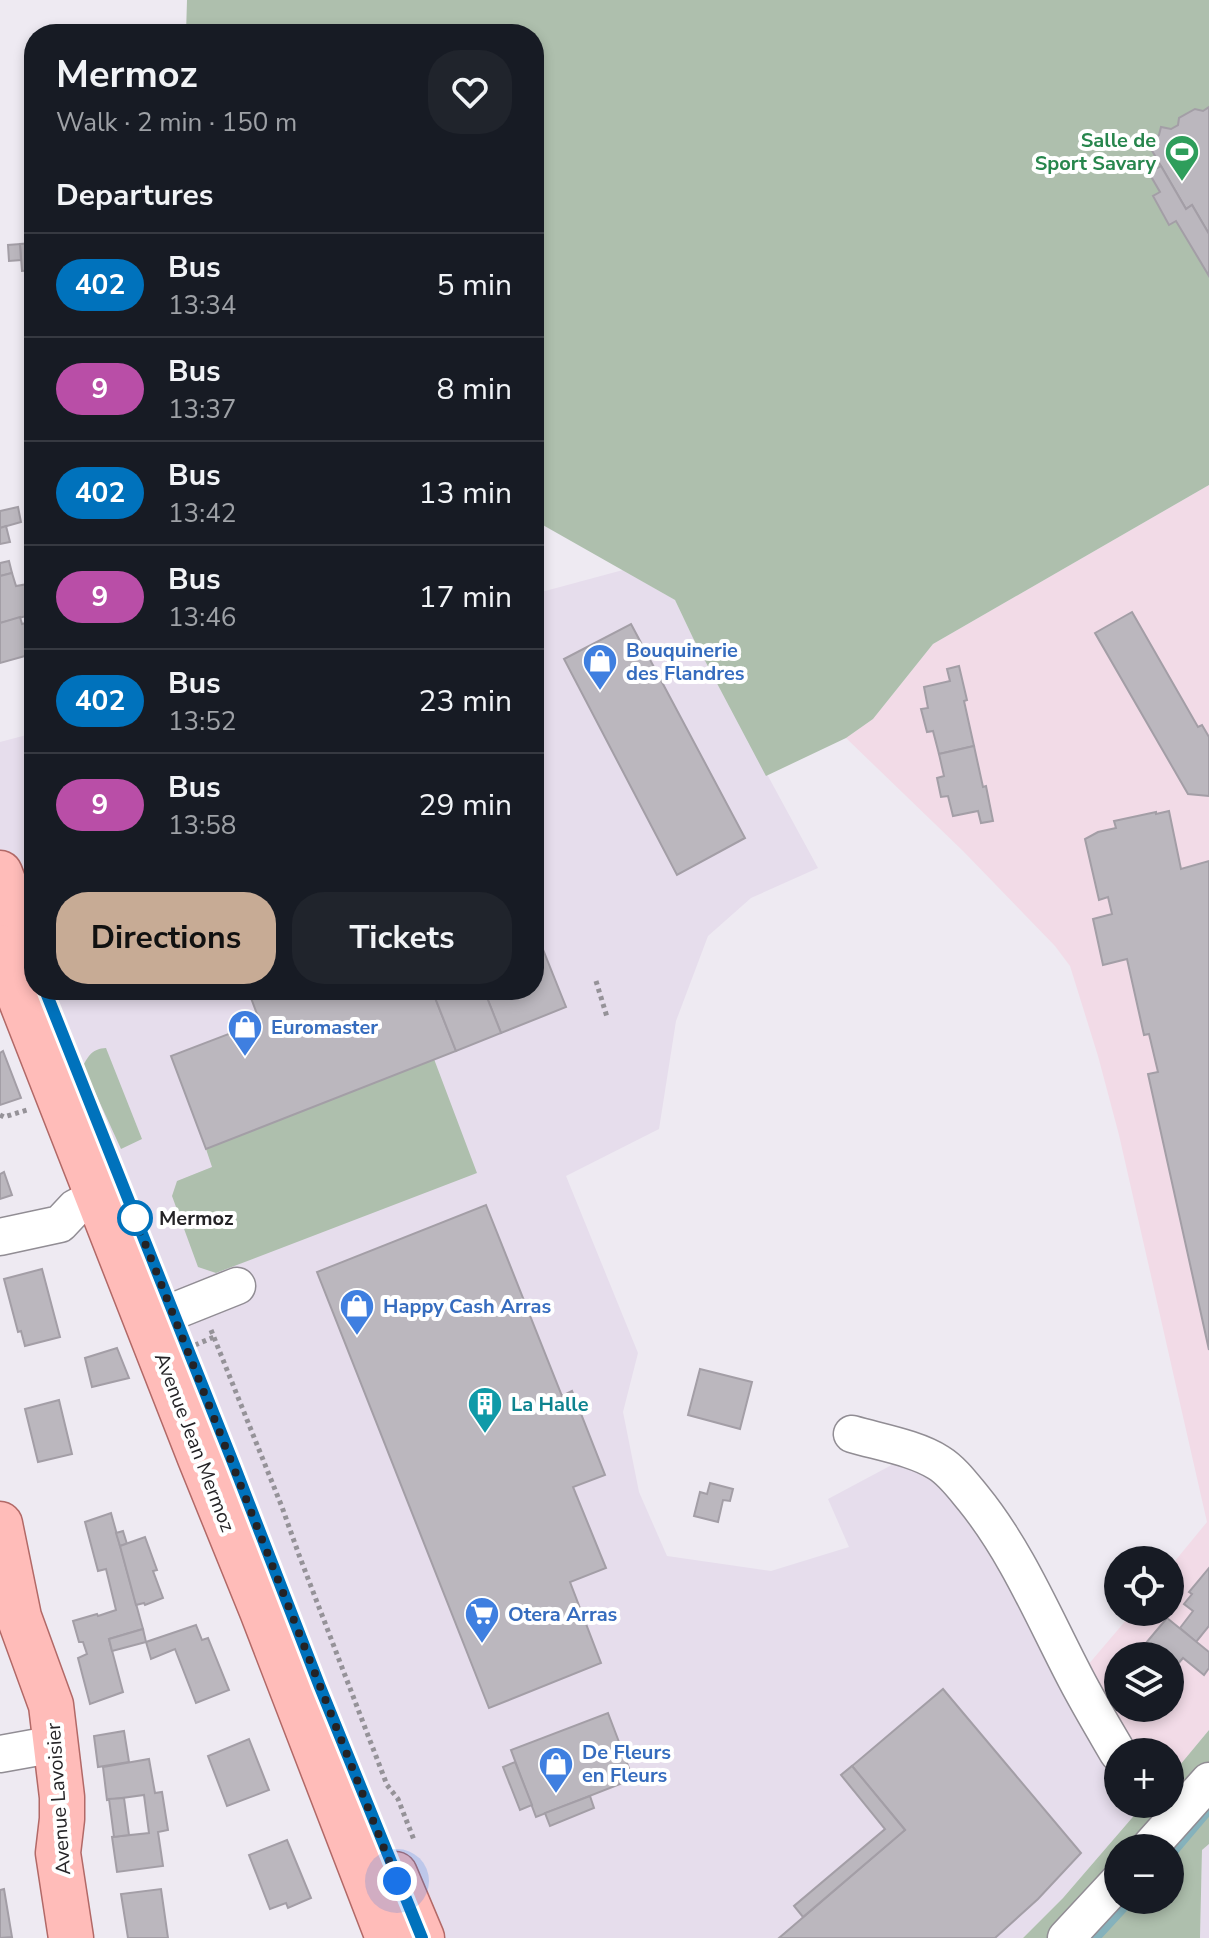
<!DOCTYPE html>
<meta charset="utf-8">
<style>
:root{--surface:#171b24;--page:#20242c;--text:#f1f3f6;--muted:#9ea1a6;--line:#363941;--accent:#c7ab95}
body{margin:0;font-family:"Nunito Sans",sans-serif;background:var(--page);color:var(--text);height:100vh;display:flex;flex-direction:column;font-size:30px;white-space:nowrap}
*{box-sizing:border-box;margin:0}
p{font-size:26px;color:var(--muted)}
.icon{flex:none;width:44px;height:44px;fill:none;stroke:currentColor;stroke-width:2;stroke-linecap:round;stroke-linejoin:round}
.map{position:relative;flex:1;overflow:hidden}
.panel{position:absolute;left:24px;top:24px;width:520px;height:976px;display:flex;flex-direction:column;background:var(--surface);border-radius:32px;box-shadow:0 4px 12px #0003}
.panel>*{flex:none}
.badge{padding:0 16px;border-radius:26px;font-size:28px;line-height:52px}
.tools{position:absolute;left:1104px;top:1546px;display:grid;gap:16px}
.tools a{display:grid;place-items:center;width:80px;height:80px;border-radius:50%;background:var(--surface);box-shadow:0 4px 12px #0003;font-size:40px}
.you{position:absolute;width:40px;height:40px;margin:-20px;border:6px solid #fff;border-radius:50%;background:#1a73e8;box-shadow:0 0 0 12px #1a73e833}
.map>.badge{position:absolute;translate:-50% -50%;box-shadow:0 0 0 4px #fff}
h2{padding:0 32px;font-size:30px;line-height:72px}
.round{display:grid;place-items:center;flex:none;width:84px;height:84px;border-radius:32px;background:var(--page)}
.head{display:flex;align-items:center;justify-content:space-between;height:136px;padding:0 32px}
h1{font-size:38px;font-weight:700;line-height:60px}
.action{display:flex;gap:16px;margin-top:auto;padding:16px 32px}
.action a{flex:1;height:92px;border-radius:32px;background:var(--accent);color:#111;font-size:32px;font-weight:700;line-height:92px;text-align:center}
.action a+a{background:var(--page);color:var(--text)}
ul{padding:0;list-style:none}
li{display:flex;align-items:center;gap:24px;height:104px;padding:0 32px;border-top:2px solid var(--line)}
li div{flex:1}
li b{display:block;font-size:30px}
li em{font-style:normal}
li .badge{min-width:88px;font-weight:700;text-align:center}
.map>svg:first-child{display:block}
.built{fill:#e6ddec}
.education{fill:#f2dbe7;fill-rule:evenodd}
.green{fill:#aebfad;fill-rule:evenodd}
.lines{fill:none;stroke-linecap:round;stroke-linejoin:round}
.stream{stroke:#85b2bc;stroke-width:10}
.building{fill:#bbb7be;stroke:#a39ea6;stroke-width:2}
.minor-casing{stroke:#918d94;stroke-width:39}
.major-casing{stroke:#b26967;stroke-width:47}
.path{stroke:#959298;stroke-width:5;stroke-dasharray:4 4;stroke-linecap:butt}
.minor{stroke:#fff;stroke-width:36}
.major{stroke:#ffbcb9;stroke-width:44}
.line-casing{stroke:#fff;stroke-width:18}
.line{stroke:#0072bc;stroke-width:12}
.walk{stroke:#242326;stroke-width:8;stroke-dasharray:0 14.4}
.stop-dot{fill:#fff;stroke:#0072bc;stroke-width:4}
.labels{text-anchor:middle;stroke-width:8;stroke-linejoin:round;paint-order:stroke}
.leisure-label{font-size:20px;font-weight:bold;fill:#27864d;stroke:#fff;text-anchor:end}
.shop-label{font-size:20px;font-weight:bold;fill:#366cbe;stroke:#fff;text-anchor:start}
.stop-label{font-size:20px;font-weight:bold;fill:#242326;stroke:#fff;text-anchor:start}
.culture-label{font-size:20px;font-weight:bold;fill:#0d838f;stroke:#fff;text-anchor:start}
.street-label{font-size:20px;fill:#242326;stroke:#fff}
</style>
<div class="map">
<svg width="1209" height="1938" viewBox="0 0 1209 1938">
<rect width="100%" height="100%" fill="#eeeaf2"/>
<g class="built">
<polygon points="623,570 675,600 693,638 818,868 751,898 708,936 676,1021 659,1129 566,1176 638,1353 623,1412 639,1492 667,1556 771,1571 849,1547 828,1499 916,1452 940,1463 1118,1753 1118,1804 1144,1804 1063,1898 1023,1938 405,1938 0,906 0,742 34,733 34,990 534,990 534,594"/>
<polygon points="1209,1844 1209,1938 1200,1938 1202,1850"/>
</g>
<path class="education" d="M1209 485V1730L1170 1777V1752H1118L1076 1679 1133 1612H1170V1567L1207 1522 1119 1135 1098 1056 1070 966 1055 946 963 851 846 738 873 719 933 644ZM1118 1656H1170V1708H1118Z"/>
<g class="green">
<polygon points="187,0 1209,0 1209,485 933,644 873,719 846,738 766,776 693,638 675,600 534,520 534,34 186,34"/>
<path d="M106 1048 142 1139 121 1149 83 1066C89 1055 92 1049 106 1048Z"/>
<polygon points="434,1059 477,1173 216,1273 198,1267 172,1196 177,1181 212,1167 206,1149"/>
<path d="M1209 1730V1844L1202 1850 1200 1938H1023L1063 1898 1144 1804H1170V1777ZM1118 1848H1170V1900H1118Z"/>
</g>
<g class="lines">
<g class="stream">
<polyline points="1170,1855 1209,1809"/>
<polyline points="1095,1938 1130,1900"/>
</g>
</g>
<g class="building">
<polygon points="1209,107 1209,234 1192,205 1186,209 1147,142 1159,135 1161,127 1171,129 1178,125 1179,118 1195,109 1203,111"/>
<polygon points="1161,166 1186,209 1192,205 1209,234 1209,276 1176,221 1169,225 1153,196 1160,192 1149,173"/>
<polygon points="34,243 34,270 22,271 20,244"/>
<polygon points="20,244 21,260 9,261 8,245"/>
<polygon points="18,507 21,522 0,528 0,511"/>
<polygon points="34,518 34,534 29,535 25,521"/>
<polygon points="6,526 10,542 0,544 0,528"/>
<polygon points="9,561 12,573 0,576 0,563"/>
<polygon points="12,573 16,586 28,584 32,598 34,597 34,614 0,623 0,576"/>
<polygon points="1132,612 1198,727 1202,725 1209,737 1209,796 1188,794 1095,633"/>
<polygon points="20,617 22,624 33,621 34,636 26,638 32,654 0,663 0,623"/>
<polygon points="631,624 745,838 677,875 564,659"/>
<polygon points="959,666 967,700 964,701 974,746 939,754 933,731 927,732 921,709 928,708 924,687 950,681 947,669"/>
<polygon points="974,746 983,787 986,786 993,821 981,823 978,811 953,816 948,796 941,797 937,778 944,776 939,754"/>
<polygon points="1169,811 1181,869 1209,861 1209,1350 1148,1074 1158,1072 1149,1034 1144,1035 1127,959 1103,965 1093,919 1112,914 1108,897 1099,900 1085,839 1098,832 1116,828 1114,821 1156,812 1156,814"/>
<polygon points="534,927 566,1007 501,1033 484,990 534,990"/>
<polygon points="248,990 432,990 456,1051 206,1149 171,1056 260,1022"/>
<polygon points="432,990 484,990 501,1033 456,1051"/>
<polygon points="3,1051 21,1098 0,1105 0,1053"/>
<polygon points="4,1172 12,1195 0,1199 0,1174"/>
<polygon points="486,1205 562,1396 572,1391 605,1475 573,1487 606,1568 570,1582 601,1663 489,1708 317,1272"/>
<polygon points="42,1269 60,1337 25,1346 21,1331 18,1332 4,1279"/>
<polygon points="117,1348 129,1378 92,1387 85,1358"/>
<polygon points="700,1369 752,1382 740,1429 688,1415"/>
<polygon points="59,1400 72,1454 38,1462 25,1409"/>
<polygon points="710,1483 733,1489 730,1501 723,1500 718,1522 694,1516 700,1492 707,1494"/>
<polygon points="111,1513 143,1629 109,1639 123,1692 90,1704 78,1658 87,1654 83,1642 79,1642 73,1621 97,1614 98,1616 116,1610 106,1569 98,1571 85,1522"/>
<polygon points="123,1531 127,1544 120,1546 116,1533"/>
<polygon points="145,1537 157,1570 153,1571 163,1598 145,1605 144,1603 136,1605 120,1546"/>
<polygon points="1209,1568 1209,1626 1196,1642 1180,1628 1193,1611 1184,1604 1192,1594 1189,1592"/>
<polygon points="1167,1618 1209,1652 1209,1668 1204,1675 1183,1658 1170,1673 1170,1656 1141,1656 1149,1646 1146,1643"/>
<polygon points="196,1625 202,1640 208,1638 229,1690 196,1703 175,1649 151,1659 146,1642"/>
<polygon points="143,1629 146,1642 112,1651 109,1639"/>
<polygon points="943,1689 1081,1853 1038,1899 995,1938 779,1938 905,1830 852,1766"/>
<polygon points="608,1713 633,1779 536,1817 511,1750"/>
<polygon points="124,1731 129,1762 98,1767 94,1736"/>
<polygon points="249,1739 269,1790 227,1806 208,1756"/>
<polygon points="149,1759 155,1793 162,1792 168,1830 158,1832 163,1866 117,1872 112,1837 149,1833 144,1795 107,1800 103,1767"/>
<polygon points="515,1762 532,1805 520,1810 503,1767"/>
<polygon points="852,1766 905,1830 803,1917 794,1906 885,1829 841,1775"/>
<polygon points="590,1796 594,1808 550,1826 545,1813"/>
<polygon points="124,1798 129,1835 114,1837 109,1799"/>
<polygon points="287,1840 311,1898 288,1908 286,1903 270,1909 249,1855"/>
<polygon points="4,1889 12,1937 0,1938 0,1890"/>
<polygon points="161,1889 168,1938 128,1938 121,1894"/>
</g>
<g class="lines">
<defs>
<g id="minor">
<polyline points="0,1237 60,1224 75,1208 98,1196"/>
<polyline points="172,1312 237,1286"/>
<path d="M852 1434C879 1442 916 1448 939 1463 952 1471 963 1486 973 1498 1017 1552 1044 1618 1076 1679 1089 1704 1104 1729 1118 1753"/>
<polyline points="0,1754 39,1747 57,1741"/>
<polyline points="1149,1848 1209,1781"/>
<polyline points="1066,1938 1118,1882"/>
</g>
<g id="major">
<polyline points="0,873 34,962"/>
<polyline points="0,947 200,1458 262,1611 388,1938"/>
<polyline points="0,1524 19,1617 51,1705 62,1797 62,1819 58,1853 71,1938"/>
<polyline points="395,1874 422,1938"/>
</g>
</defs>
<use href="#minor" class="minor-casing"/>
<use href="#major" class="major-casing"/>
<g class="path">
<polyline points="596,981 607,1017"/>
<polyline points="0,1115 4,1117 27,1110"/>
<polyline points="211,1330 282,1507 299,1555 387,1785 398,1799 414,1840"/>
<polyline points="195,1345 214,1337"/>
</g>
<use href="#minor" class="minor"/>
<use href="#major" class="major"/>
</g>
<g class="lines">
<defs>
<polyline id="line" points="45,990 234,1465 320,1687 422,1938"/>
</defs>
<use href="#line" class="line-casing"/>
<use href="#line" class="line"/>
<polyline class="walk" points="135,1218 397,1881"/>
</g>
<defs>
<symbol id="stadium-pin" viewBox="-11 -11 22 30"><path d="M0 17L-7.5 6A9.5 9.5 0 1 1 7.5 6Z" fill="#2e9e5b" stroke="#fff"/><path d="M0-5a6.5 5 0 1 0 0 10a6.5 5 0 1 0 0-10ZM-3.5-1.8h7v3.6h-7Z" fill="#fff"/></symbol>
<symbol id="shop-pin" viewBox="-11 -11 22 30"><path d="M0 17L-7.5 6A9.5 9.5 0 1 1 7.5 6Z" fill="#3f7fe0" stroke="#fff"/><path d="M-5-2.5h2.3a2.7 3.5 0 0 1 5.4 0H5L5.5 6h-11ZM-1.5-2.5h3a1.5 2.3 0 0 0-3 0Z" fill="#fff"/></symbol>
<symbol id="building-pin" viewBox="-11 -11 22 30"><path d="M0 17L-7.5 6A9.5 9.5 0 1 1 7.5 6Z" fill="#0f9aa8" stroke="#fff"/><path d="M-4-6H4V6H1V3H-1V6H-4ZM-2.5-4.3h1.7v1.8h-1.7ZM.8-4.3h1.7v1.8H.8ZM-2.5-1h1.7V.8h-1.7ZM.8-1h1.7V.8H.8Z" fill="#fff"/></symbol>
<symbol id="supermarket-pin" viewBox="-11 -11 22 30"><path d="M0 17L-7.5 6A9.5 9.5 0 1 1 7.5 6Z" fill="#3f7fe0" stroke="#fff"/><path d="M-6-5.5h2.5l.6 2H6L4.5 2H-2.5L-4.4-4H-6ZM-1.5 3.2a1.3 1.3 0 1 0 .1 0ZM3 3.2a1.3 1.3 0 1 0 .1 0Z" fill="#fff"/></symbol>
</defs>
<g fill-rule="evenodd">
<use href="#stadium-pin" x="1162" y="132" width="40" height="54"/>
<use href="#shop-pin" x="580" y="641" width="40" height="54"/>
<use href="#shop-pin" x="225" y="1007" width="40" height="54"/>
<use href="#shop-pin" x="337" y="1286" width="40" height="54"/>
<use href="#building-pin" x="465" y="1384" width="40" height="54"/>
<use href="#supermarket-pin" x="462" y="1594" width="40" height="54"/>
<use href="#shop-pin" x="536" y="1744" width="40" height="54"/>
</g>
<circle class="stop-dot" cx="135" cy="1218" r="16"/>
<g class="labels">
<g class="leisure-label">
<text x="1156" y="147">Salle de<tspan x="1156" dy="23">Sport Savary</tspan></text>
</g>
<g class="shop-label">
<text x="626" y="657">Bouquinerie<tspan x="626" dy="23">des Flandres</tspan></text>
<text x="271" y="1034">Euromaster</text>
<text x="383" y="1313">Happy Cash Arras</text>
<text x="508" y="1621">Otera Arras</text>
<text x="582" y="1759">De Fleurs<tspan x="582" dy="23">en Fleurs</tspan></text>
</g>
<g class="stop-label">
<text x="159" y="1225">Mermoz</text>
</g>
<g class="culture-label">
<text x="511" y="1411">La Halle</text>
</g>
<g class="street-label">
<text transform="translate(195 1442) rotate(69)" y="7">Avenue Jean Mermoz</text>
<text transform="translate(58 1799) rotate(-94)" y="7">Avenue Lavoisier</text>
</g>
</g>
</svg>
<div class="tools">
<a><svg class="icon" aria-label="locate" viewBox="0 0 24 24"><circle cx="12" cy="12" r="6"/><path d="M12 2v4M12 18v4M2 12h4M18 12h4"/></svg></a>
<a><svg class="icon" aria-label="layers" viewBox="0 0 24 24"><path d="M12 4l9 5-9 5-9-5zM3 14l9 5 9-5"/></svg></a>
<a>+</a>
<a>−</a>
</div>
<div class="you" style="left:397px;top:1881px"></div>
<section class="panel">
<div class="head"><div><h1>Mermoz</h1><p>Walk · 2 min · 150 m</p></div><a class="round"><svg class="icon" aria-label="heart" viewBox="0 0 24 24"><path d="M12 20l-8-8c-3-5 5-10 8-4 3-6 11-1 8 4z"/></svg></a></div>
<h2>Departures</h2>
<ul>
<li><span class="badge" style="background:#0072bc;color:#fff">402</span><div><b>Bus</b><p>13:34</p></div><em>5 min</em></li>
<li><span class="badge" style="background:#b94ea7;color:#fff">9</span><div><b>Bus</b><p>13:37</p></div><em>8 min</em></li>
<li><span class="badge" style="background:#0072bc;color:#fff">402</span><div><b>Bus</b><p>13:42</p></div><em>13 min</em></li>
<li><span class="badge" style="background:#b94ea7;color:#fff">9</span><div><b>Bus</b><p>13:46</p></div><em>17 min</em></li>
<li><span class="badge" style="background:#0072bc;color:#fff">402</span><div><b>Bus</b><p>13:52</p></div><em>23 min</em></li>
<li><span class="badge" style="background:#b94ea7;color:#fff">9</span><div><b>Bus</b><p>13:58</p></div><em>29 min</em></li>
</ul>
<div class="action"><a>Directions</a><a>Tickets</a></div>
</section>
</div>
